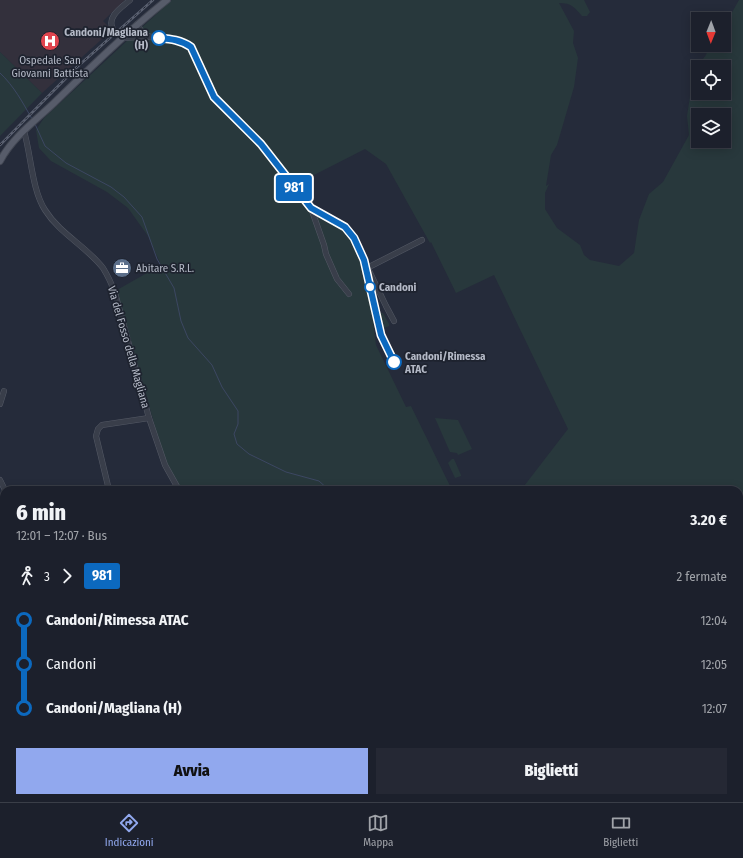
<!DOCTYPE html>
<html lang="it">
<meta charset="utf-8">
<style>
:root{--surface:#1c202c;--page:#252834;--text:#f1f3f6;--muted:#a0a3a9;--line:#3a3e48;--accent:#91a8ee}
body{margin:0;font-family:"Fira Sans Condensed",sans-serif;background:var(--page);color:var(--text);height:100vh;display:flex;flex-direction:column;font-size:15px;white-space:nowrap}
*{box-sizing:border-box;margin:0}
p{font-size:13px;color:var(--muted)}
.icon{flex:none;width:22px;height:22px;fill:none;stroke:currentColor;stroke-width:2;stroke-linecap:round;stroke-linejoin:round}
.map{position:relative;flex:1;overflow:hidden}
.side{position:absolute;left:0px;top:486px;width:743px;height:316px;display:flex;flex-direction:column;background:var(--surface);border-radius:12px 12px 0 0;box-shadow:0 2px 10px #0003,0 0 0 1px var(--line)}
.side>*{flex:none}
.badge{padding:0 8px;border-radius:3px;font-size:14px;line-height:26px}
.needle{width:26px;rotate:181deg}
.buttons{position:absolute;left:691px;top:12px;display:grid;gap:8px}
.buttons a{display:grid;place-items:center;width:40px;height:40px;border-radius:0px;background:var(--surface);box-shadow:0 2px 10px #0003,0 0 0 1px var(--line);font-size:20px}
.map>.badge{position:absolute;translate:-50% -50%;box-shadow:0 0 0 2px #fff}
.legs{display:flex;align-items:center;gap:6px;height:44px;padding:0 16px;font-size:13px}
.legs p{margin-inline-start:auto}
.head{display:flex;align-items:center;justify-content:space-between;height:68px;padding:0 16px}
h1{font-size:22px;font-weight:800;line-height:30px}
.primary-button{display:flex;gap:8px;margin-top:auto;padding:8px 16px}
.primary-button a{flex:1;height:46px;border-radius:0px;background:var(--accent);color:#111;font-size:16px;font-weight:800;line-height:46px;text-align:center}
.primary-button a+a{background:var(--page);color:var(--text)}
ul{padding:0 16px;list-style:none}
li{display:flex;align-items:center;gap:14px;height:44px;font-size:15px}
li i{display:grid;place-items:center;width:6px;height:100%;margin:0 5px;background:currentColor}
li i::after{content:'';width:10px;height:10px;margin:-5px;border:3px solid;border-radius:50%;background:var(--surface)}
li p{margin-inline-start:auto}
li:first-child i{background:linear-gradient(#0000 50%,currentColor 0)}
li:last-child i{background:linear-gradient(currentColor 50%,#0000 0)}
.dock{display:flex;justify-content:space-around;align-items:center;height:56px;border-top:1px solid var(--line);background:var(--surface);font-size:11px;color:var(--muted)}
.dock a{display:grid;justify-items:center;gap:2px}
.dock .on{color:var(--accent)}
.map>svg:first-child{display:block}
.medical{fill:#33303c}
.green{fill:#28383c;fill-rule:evenodd}
.lines{fill:none;stroke-linecap:round;stroke-linejoin:round}
.stream{stroke:#3c4762;stroke-width:1}
.minor-casing{stroke:#545965;stroke-width:6}
.major-casing{stroke:#424753;stroke-width:8}
.minor{stroke:#393e4a;stroke-width:5}
.major{stroke:#575c6a;stroke-width:6}
.rail-casing{stroke:#5b6171;stroke-width:2.5}
.rail{stroke:#1e232f;stroke-width:1;stroke-dasharray:3;stroke-linecap:butt}
.line-1-casing{stroke:#fff;stroke-width:9}
.line-1{stroke:#0c69bf;stroke-width:6}
.stop-1-dot{fill:#fff;stroke:#0c69bf;stroke-width:2}
.labels{text-anchor:middle;stroke-width:3.5;stroke-linejoin:round;paint-order:stroke}
.stop-label{font-size:11px;font-weight:bold;fill:#b4b9c6;stroke:#1e232f;text-anchor:start}
.poi-label{font-size:11px;fill:#b4b9c6;stroke:#1e232f}
.street-label{font-size:11px;fill:#b4b9c6;stroke:#1e232f}
</style>
<div class="map">
<svg width="743" height="802" viewBox="0 0 743 802">
<rect width="100%" height="100%" fill="#252b3a"/>
<polygon class="medical" points="0,0 125,0 103,21 112,30 42,93 0,52"/>
<g class="green">
<path d="M172 0H584L590 12 587 16H582C574 7 572 3 559 3L574 31 573 43 578 58 574 87 557 145 551 155 546 186 549 184 545 193V209L557 228 580 245 584 255 590 260 619 266 634 253 639 220 649 194 663 182 689 135 687 116 694 71 706 55 709 45H724V30L726 23 739 0H743V802H360L357 798H739V490H521L568 429 494 275 456 293 431 242 430 243 386 164 365 149 314 175 292 188 303 202 340 227 350 238 365 274 370 297 376 345 406 407 411 406 452 490H181L168 469 162 452 117 290 161 265 148 236 128 208 107 192 51 161 39 148 36 130 44 118 129 39ZM698 67H724V93H698ZM698 115H724V141H698Z"/>
<polygon points="0,52 42,93 0,136"/>
<polygon points="380,313 383,313 389,324 389,326 382,329 379,315"/>
<polygon points="435,418 458,420 472,449 458,455 457,453 450,452"/>
<polygon points="452,459 454,459 461,475 461,476 455,478 448,463"/>
<polygon points="209,798 240,798 238,802 205,802"/>
</g>
<g class="lines">
<g class="stream">
<path d="M0 73C14 86 23 103 32 119"/>
<polyline points="35,124 45,146 66,163 111,187 124,197 142,217 157,259 174,288 181,321 188,338 212,365 222,387 238,411 238,424 234,434 237,444 249,454 286,472 319,481 329,490"/>
<polyline points="614,798 617,802"/>
</g>
<defs>
<g id="minor">
<polyline points="137,24 142,32 150,37"/>
<path d="M113 29C106 17 122 7 130 0"/>
<path d="M117 33 122 38C144 37 172 33 191 47L214 97 261 144 311 208 338 223 349 231 358 246 364 260 386 306 394 321"/>
<path d="M24 131C31 155 32 190 45 210 60 234 86 246 103 268 108 276 112 285 115 293L149 418 165 465 179 490"/>
<polyline points="311,208 324,245 326,254 337,279 349,294"/>
<polyline points="367,268 422,240"/>
<polyline points="0,404 4,391"/>
<polyline points="0,480 5,490"/>
<polyline points="109,490 96,436 98,429 102,425 149,418"/>
<polyline points="0,669 4,652"/>
<polyline points="0,737 4,741"/>
<polyline points="0,749 4,748"/>
<polyline points="0,764 4,770"/>
<polyline points="33,798 36,802"/>
<polyline points="353,798 357,802"/>
<polyline points="119,802 124,798"/>
</g>
<path id="major" d="M0 161C12 138 35 121 54 103 91 67 127 32 167 0"/>
</defs>
<use href="#minor" class="minor-casing"/>
<use href="#major" class="major-casing"/>
<use href="#minor" class="minor"/>
<use href="#major" class="major"/>
<defs>
<polyline id="rail" points="0,145 77,67 153,0"/>
</defs>
<use href="#rail" class="rail-casing"/>
<use href="#rail" class="rail"/>
</g>
<g class="lines">
<defs>
<path id="line-1" d="M159 38C171 39 181 40 191 47L214 97 261 144 311 208 345 227 354 238 364 260 381 335 394 362"/>
</defs>
<use href="#line-1" class="line-1-casing"/>
<use href="#line-1" class="line-1"/>
</g>
<defs>
<symbol id="hospital-disc" viewBox="-11 -11 22 22"><circle r="9.5" fill="#e0444e" stroke="#1e232f"/><path d="M-5-5h3v3.5h4V-5h3V5h-3V1.5h-4V5h-3Z" fill="#fff"/></symbol>
<symbol id="office-disc" viewBox="-11 -11 22 22"><circle r="9.5" fill="#5c6f8a" stroke="#1e232f"/><path d="M-6-3h4V-5.5h4V-3h4V5H-6ZM-1-4.5V-3h2v-1.5ZM-6 0V1H6V0Z" fill="#fff"/></symbol>
</defs>
<g fill-rule="evenodd">
<use href="#hospital-disc" x="39" y="30" width="22" height="22"/>
<use href="#office-disc" x="111" y="257" width="22" height="22"/>
</g>
<g class="stop-1-dot">
<circle cx="159" cy="38" r="7"/>
<circle cx="370" cy="287" r="5"/>
<circle cx="394" cy="362" r="7"/>
</g>
<g class="labels">
<g class="stop-label">
<text x="148" y="36" text-anchor="end">Candoni/Magliana<tspan x="148" dy="13">(H)</tspan></text>
<text x="379" y="291">Candoni</text>
<text x="405" y="360">Candoni/Rimessa<tspan x="405" dy="13">ATAC</tspan></text>
</g>
<g class="poi-label">
<text x="50" y="64">Ospedale San<tspan x="50" dy="13">Giovanni Battista</tspan></text>
<text x="136" y="272" text-anchor="start">Abitare S.R.L.</text>
</g>
<g class="street-label">
<text transform="translate(129 347) rotate(74)" y="4">Via del Fosso della Magliana</text>
</g>
</g>
</svg>
<div class="buttons">
<a><svg class="needle" viewBox="-14 -14 28 28"><path d="M0-13l5 13h-10z" fill="#e53935"/><path d="M0 13l5-13h-10z" fill="#a0a3a9"/></svg></a>
<a><svg class="icon" aria-label="locate" viewBox="0 0 24 24"><circle cx="12" cy="12" r="6"/><path d="M12 2v4M12 18v4M2 12h4M18 12h4"/></svg></a>
<a><svg class="icon" aria-label="layers" viewBox="0 0 24 24"><path d="M12 4l9 5-9 5-9-5zM3 14l9 5 9-5"/></svg></a>
</div>
<b class="badge" style="left:294px;top:188px;background:#0c69bf;color:#fff">981</b>
<section class="side">
<div class="head"><div><h1>6 min</h1><p>12:01 – 12:07 · Bus</p></div><b>3.20 €</b></div>
<div class="legs"><svg class="icon" aria-label="walk" viewBox="0 0 24 24"><circle cx="13" cy="4" r="2"/><path d="M13 8l-2 6 4 7M11 14l-3 7M7 12l3-4h3l4 4"/></svg>3<svg class="icon" aria-label="forward" viewBox="0 0 24 24"><path d="M9 5l7 7-7 7"/></svg><b class="badge" style="background:#0c69bf;color:#fff">981</b><p>2 fermate</p></div>
<ul>
<li><i style="color:#0c69bf"></i><b>Candoni/Rimessa ATAC</b><p>12:04</p></li>
<li><i style="color:#0c69bf"></i><span>Candoni</span><p>12:05</p></li>
<li><i style="color:#0c69bf"></i><b>Candoni/Magliana (H)</b><p>12:07</p></li>
</ul>
<div class="primary-button"><a>Avvia</a><a>Biglietti</a></div>
</section>
</div>
<nav class="dock">
<a class="on"><svg class="icon" aria-label="directions" viewBox="0 0 24 24"><path d="M12 3l9 9-9 9-9-9zM9 14v-3h6M13 9l2 2-2 2"/></svg>Indicazioni</a>
<a><svg class="icon" aria-label="map" viewBox="0 0 24 24"><path d="M3 6l6-2 6 2 6-2v14l-6 2-6-2-6 2zM9 4v14M15 6v14"/></svg>Mappa</a>
<a><svg class="icon" aria-label="tickets" viewBox="0 0 24 24"><path d="M3 7h18v10H3zM15 7v10"/></svg>Biglietti</a>
</nav>
